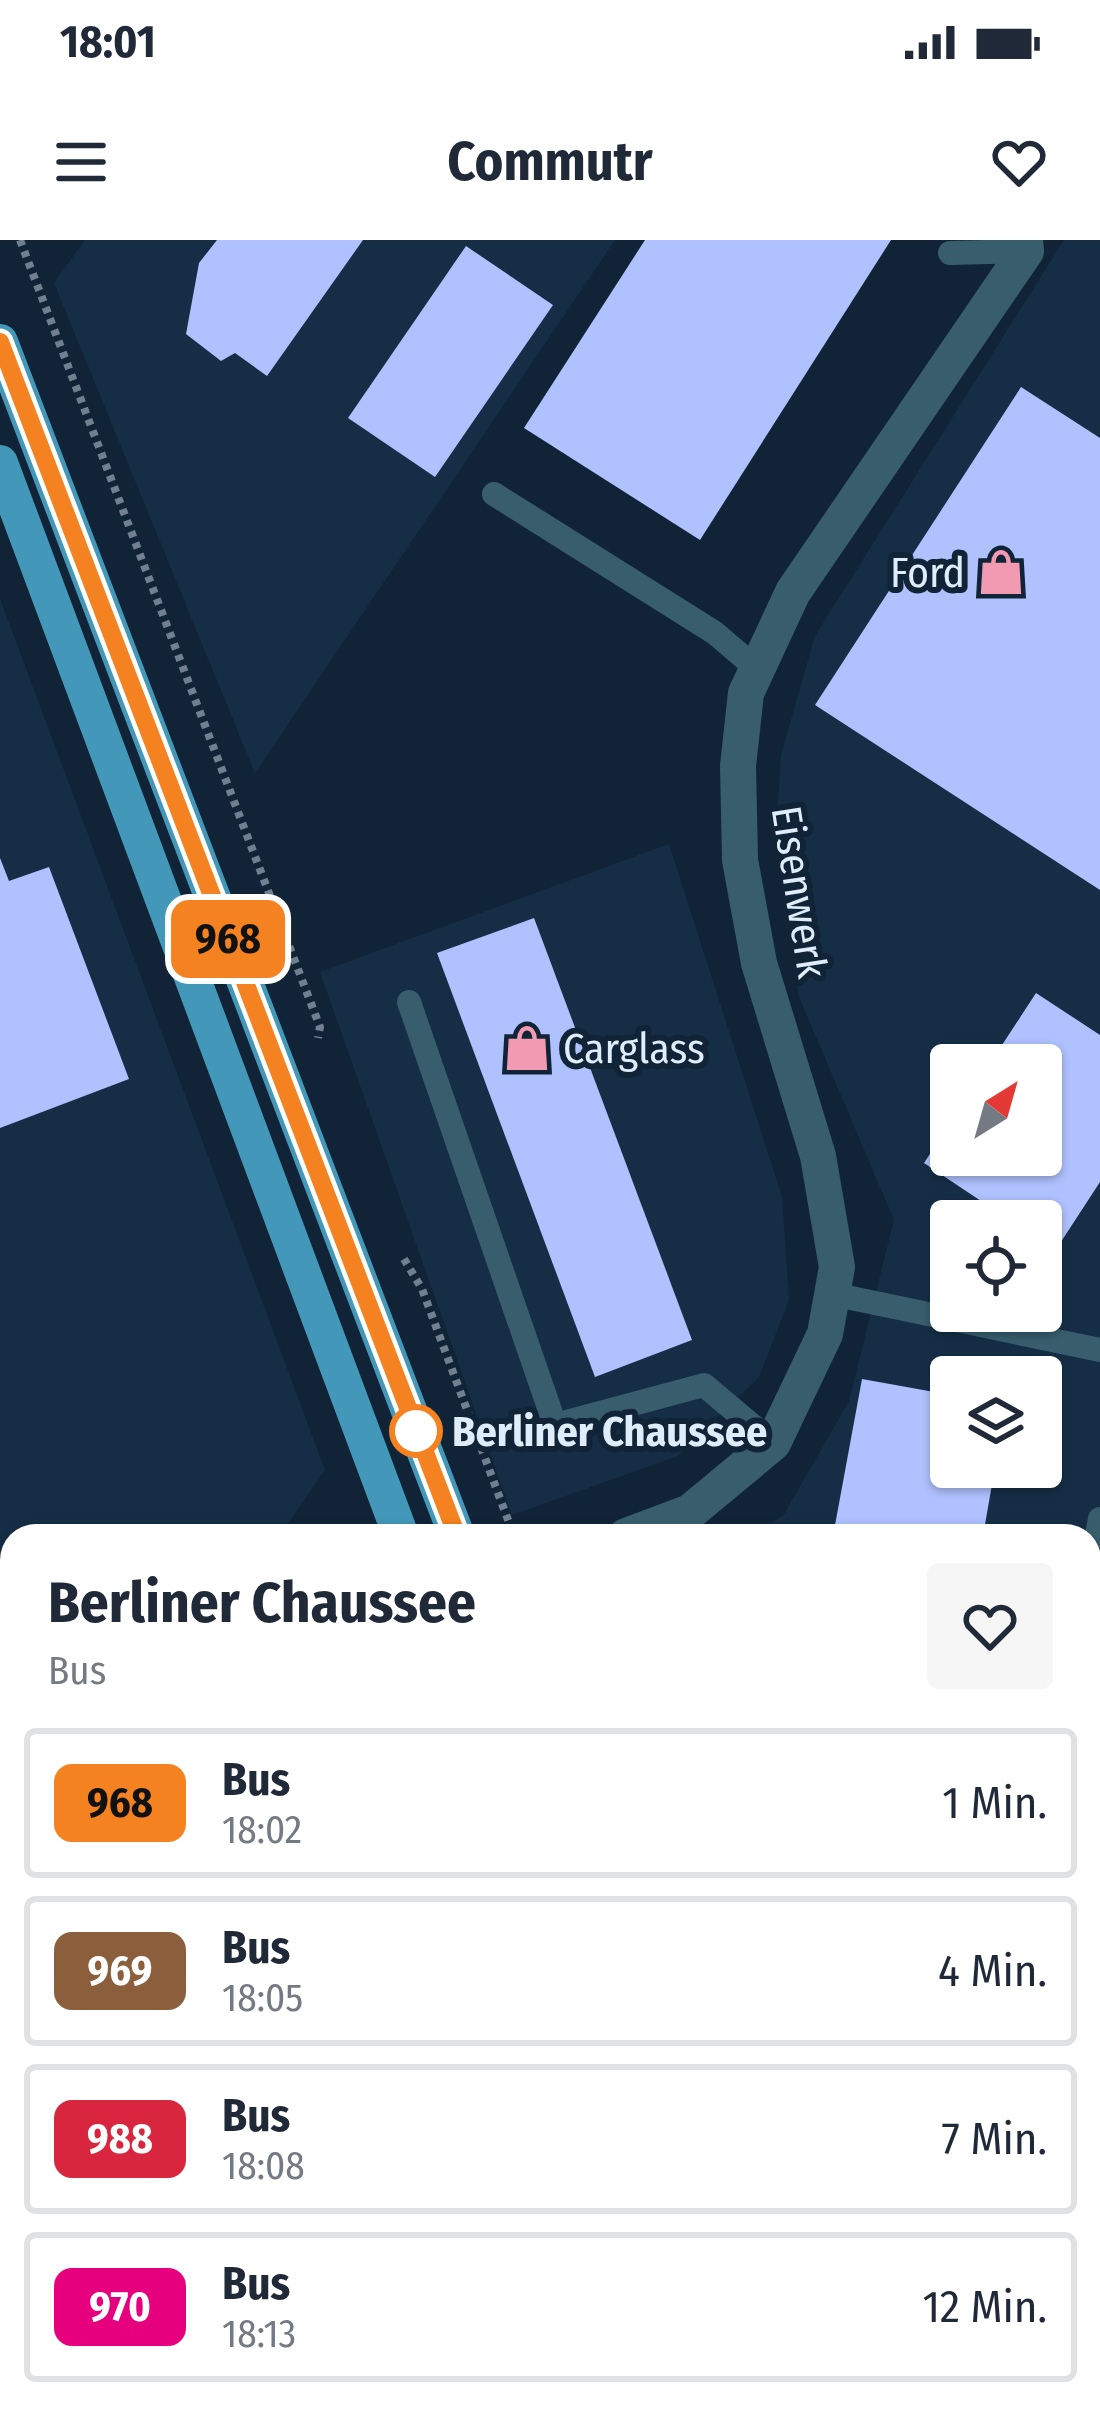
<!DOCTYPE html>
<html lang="de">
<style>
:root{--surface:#fff;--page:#f6f6f7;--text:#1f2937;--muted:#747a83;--line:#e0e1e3}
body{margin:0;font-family:"Fira Sans Condensed",sans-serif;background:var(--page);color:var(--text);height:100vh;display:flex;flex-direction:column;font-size:45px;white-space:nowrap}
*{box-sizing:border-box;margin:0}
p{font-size:39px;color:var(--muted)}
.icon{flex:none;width:66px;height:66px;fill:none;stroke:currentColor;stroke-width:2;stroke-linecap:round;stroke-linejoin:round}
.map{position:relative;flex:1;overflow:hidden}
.details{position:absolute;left:0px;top:1284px;width:1101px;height:900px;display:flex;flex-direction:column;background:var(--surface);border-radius:36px 36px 0 0;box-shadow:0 3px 9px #0004}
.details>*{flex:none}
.badge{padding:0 24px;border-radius:18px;font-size:42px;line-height:78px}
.needle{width:78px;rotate:37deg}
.fabs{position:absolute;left:930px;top:804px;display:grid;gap:24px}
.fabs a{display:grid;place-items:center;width:132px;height:132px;border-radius:12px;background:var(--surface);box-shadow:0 3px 9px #0004;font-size:60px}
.map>.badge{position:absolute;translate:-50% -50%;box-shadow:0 0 0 6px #fff}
.round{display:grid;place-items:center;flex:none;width:126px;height:126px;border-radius:12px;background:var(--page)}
.headline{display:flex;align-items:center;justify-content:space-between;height:204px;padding:0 48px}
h1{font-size:57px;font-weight:700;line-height:90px}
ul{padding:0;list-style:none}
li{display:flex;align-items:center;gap:36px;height:150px;margin:0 24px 18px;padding:0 24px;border:6px solid var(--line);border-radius:12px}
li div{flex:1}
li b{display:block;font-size:45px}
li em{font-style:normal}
li .badge{min-width:132px;font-weight:700;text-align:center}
.status{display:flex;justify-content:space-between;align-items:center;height:84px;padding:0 60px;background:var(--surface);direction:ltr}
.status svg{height:33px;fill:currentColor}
header{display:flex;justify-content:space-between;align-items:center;height:156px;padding:0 48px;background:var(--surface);font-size:54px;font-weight:700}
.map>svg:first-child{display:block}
.built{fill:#152e46;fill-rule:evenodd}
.building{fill:#afc1fe}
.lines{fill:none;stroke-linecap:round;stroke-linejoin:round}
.path{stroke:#708090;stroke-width:8;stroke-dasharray:6 6;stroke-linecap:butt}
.lane{stroke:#385e6e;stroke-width:24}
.street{stroke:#385e6e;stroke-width:36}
.primary{stroke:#4398b9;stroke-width:36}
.line-casing{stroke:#fff;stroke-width:27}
.line{stroke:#f58220;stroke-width:18}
.stop-dot{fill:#fff;stroke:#f58220;stroke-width:6}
.labels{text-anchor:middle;stroke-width:12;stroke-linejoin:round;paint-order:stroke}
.poi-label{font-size:42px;fill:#dfecf9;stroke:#112437;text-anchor:end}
.street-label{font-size:42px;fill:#dfecf9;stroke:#112437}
.stop-label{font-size:42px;font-weight:bold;fill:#dfecf9;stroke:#112437;text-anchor:start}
</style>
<div class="status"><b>18:01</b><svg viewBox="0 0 49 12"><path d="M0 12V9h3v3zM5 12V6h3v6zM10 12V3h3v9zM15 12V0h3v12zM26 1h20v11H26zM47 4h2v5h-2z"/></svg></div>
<header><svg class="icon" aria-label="menu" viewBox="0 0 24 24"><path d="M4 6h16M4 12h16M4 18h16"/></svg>Commutr<svg class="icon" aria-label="heart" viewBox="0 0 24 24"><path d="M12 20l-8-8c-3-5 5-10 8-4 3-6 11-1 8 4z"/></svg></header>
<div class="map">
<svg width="1100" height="2184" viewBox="0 0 1100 2184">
<rect width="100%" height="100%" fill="#112437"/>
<g class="built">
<polygon points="85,0 615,0 255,533 54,43"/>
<path d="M1064 0H1100V2184H871L866 2172H1089V1296H748L783 1276 849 1161 894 980 799 757 775 610 781 515 815 396ZM951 825H1041V915H951ZM951 981H1041V1071H951ZM951 1137H1041V1227H951Z"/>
<polygon points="0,359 325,1230 279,1296 12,1296 12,1399 0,1404"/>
<polygon points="669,604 782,957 789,1060 759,1137 678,1216 512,1275 320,732"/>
<polygon points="12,1998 12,2172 671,2172 676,2184 0,2184 0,2017"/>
</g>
<g class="building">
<polygon points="217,0 363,0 267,136 235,113 221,121 186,94 199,23"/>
<polygon points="645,0 891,0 700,300 524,188"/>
<polygon points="466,6 553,65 435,237 348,178"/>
<polygon points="1021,147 1100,198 1100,650 815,465"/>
<polygon points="0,618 9,641 49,627 129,839 0,888"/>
<polygon points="534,678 692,1100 595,1137 437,713"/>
<polygon points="1036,753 1100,795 1100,942 1055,1011 1041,1001 1041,981 1011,981 924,923 951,882 951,915 1041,915 1041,825 989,825"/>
<polygon points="862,1139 951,1155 951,1227 995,1227 983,1296 833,1296"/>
<polygon points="25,2172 152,2172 144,2184 17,2184"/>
<polygon points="169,2172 293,2172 298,2184 174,2184"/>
<polygon points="472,2172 569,2172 574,2184 477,2184"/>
</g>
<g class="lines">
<g class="path">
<polyline points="20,0 320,787 318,798"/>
<polyline points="404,1019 422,1049 514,1296"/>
</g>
<g class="lane">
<polyline points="950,13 1026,11"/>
<polyline points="494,254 715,393 757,429"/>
<polyline points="409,762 555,1185 704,1145 773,1203"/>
<polyline points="832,1054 1100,1110"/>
<polyline points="1089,1337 1100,1279"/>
<polyline points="1089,1773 1100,1775"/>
<polyline points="0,1778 12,1803"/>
<polyline points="1089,1927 1100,1964"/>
<polyline points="0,1975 12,1956"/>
<polyline points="935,2172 938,2184"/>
</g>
<g class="street">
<polyline points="626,1296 690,1272 773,1203 825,1094 837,1027 818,916 759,723 740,620 738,526 746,453 793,352 1026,11 1025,0"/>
<polyline points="0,1574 12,1568"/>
</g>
<g class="primary">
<polyline points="0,102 457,1296"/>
<polyline points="0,223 401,1296"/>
<polyline points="736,2172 740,2184"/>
<polyline points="785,2172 789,2184"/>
</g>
</g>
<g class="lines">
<defs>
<polyline id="line" points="0,102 457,1296"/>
</defs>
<use href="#line" class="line-casing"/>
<use href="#line" class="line"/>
</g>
<defs>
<symbol id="shop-bare" viewBox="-9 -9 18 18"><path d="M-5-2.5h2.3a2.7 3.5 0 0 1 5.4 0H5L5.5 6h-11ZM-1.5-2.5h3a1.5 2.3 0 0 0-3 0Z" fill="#f19ab1" stroke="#112437" stroke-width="2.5" paint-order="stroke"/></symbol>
</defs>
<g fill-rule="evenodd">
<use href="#shop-bare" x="968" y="299" width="66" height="66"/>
<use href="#shop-bare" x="494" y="775" width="66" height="66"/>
</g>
<circle class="stop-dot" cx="416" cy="1191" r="24"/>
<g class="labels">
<g class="poi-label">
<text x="965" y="347">Ford</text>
<text x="563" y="823" text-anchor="start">Carglass</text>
</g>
<g class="street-label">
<text transform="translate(800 652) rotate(81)" y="15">Eisenwerk</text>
</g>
<g class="stop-label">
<text x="452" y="1206">Berliner Chaussee</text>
</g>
</g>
</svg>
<div class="fabs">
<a><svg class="needle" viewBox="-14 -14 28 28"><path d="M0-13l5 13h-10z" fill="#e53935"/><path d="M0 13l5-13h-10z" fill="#747a83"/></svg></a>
<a><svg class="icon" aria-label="locate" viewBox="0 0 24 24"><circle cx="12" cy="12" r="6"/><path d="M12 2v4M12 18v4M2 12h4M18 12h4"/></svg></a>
<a><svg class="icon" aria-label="layers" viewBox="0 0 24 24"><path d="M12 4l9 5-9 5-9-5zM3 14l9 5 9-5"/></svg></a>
</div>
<b class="badge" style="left:228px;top:699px;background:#f58220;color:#111">968</b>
<section class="details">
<div class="headline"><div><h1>Berliner Chaussee</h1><p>Bus</p></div><a class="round"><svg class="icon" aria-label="heart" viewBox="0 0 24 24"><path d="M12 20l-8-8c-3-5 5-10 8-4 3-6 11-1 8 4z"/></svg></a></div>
<ul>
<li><span class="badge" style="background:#f58220;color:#111">968</span><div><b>Bus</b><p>18:02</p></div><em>1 Min.</em></li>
<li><span class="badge" style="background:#8b5e3c;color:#fff">969</span><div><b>Bus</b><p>18:05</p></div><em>4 Min.</em></li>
<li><span class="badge" style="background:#d7263d;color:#fff">988</span><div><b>Bus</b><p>18:08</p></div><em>7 Min.</em></li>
<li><span class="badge" style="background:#e6007e;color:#fff">970</span><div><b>Bus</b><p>18:13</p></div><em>12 Min.</em></li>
</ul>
</section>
</div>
